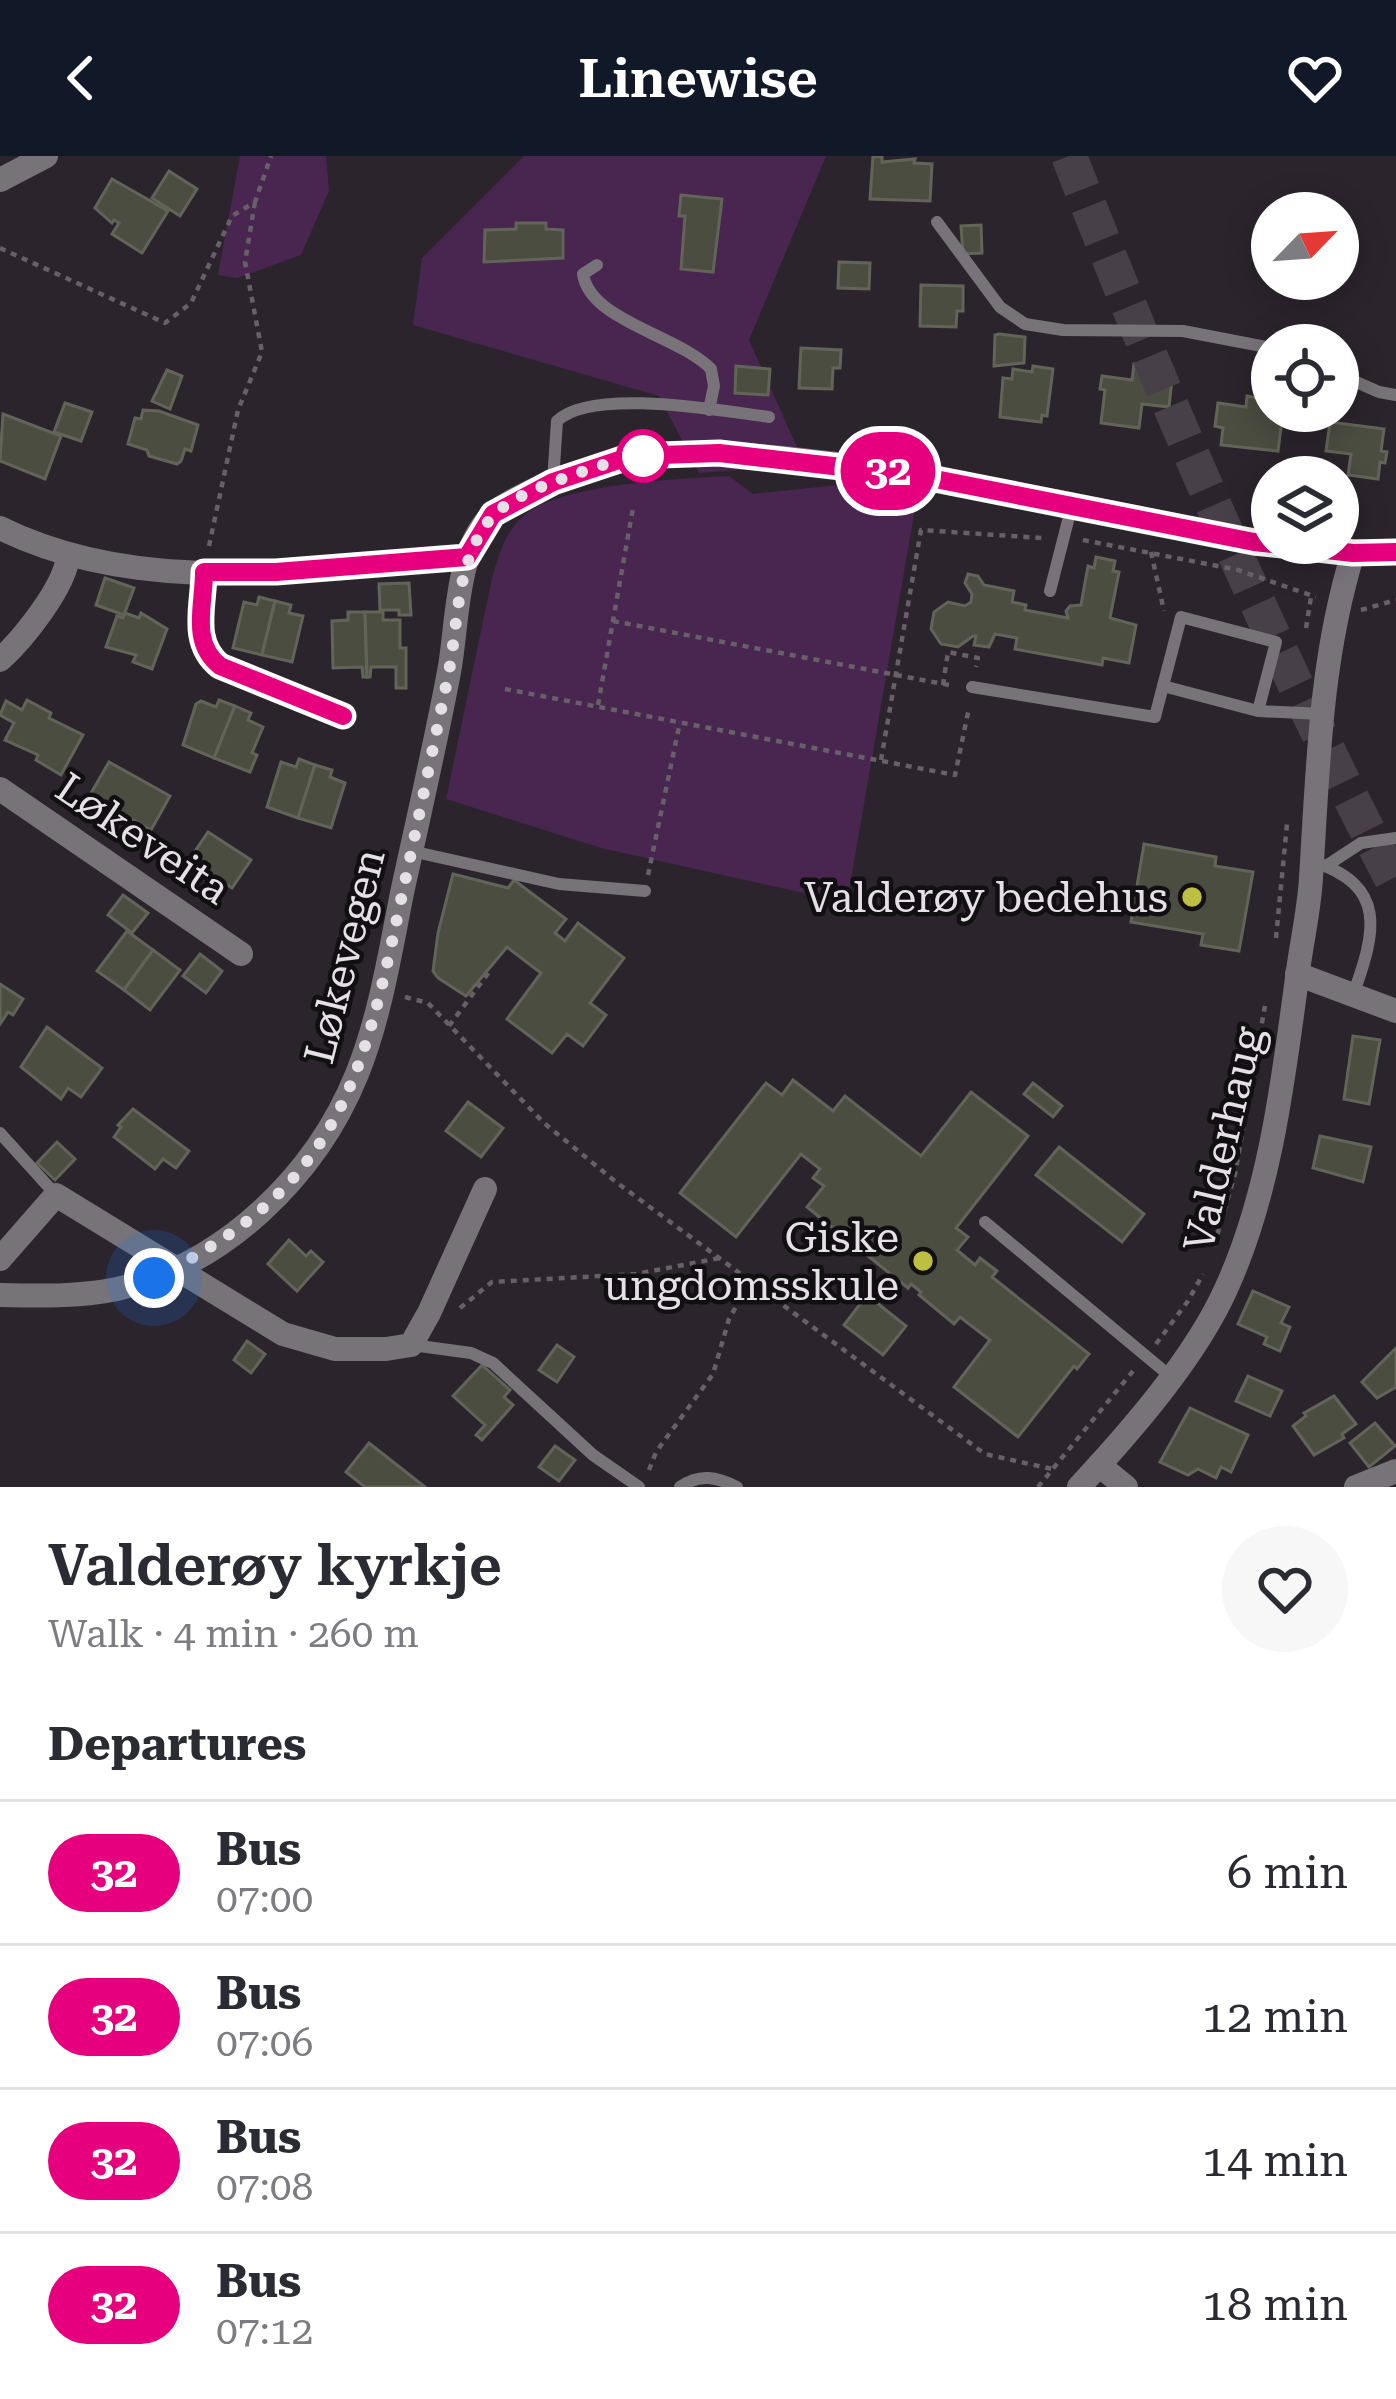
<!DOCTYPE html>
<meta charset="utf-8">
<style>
:root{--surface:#fff;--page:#f7f7f7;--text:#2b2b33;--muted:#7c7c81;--line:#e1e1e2;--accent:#111827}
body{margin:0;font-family:"Roboto Serif",serif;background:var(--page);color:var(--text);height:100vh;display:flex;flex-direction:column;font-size:45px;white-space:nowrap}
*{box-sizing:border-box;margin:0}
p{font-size:39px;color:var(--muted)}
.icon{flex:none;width:66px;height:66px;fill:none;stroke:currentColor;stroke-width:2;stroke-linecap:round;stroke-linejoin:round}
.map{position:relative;height:1331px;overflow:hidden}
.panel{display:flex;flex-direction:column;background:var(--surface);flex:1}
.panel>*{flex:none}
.badge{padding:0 24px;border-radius:39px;font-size:42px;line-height:78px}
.needle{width:78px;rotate:65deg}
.tools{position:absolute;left:1251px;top:36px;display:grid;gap:24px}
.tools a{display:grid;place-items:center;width:108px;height:108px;border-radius:50%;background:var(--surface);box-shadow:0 6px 30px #0003;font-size:60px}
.you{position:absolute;width:60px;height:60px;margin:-30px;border:9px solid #fff;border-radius:50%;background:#1a73e8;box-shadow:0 0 0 18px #1a73e833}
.map>.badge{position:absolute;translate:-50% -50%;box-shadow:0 0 0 6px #fff}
h2{padding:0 48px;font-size:45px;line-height:108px}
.round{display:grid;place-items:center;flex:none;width:126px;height:126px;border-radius:63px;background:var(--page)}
.summary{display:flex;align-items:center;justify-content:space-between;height:204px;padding:0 48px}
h1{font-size:57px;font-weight:600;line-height:90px}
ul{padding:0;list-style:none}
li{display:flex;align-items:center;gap:36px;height:144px;padding:0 48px;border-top:3px solid var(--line)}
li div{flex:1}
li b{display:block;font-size:45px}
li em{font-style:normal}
li .badge{min-width:132px;font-weight:700;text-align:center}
header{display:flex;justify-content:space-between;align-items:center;height:156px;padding:0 48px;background:var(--accent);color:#fff;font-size:54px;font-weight:600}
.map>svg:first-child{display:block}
.green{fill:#48264f}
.building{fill:#4c4d41;stroke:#636458;stroke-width:3}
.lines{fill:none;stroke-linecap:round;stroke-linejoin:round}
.highway-tunnel{stroke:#484049;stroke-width:36;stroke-dasharray:36 18;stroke-linecap:butt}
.path{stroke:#676068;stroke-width:4.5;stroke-dasharray:6 6;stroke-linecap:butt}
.lane{stroke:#777378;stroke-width:12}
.street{stroke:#777378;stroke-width:24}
.line-casing{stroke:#fff;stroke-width:27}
.line{stroke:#e6007e;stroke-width:18}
.walk{stroke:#e5e0e6;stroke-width:12;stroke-dasharray:0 21.6}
.stop-dot{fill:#fff;stroke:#e6007e;stroke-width:6}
.poi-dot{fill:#bebf42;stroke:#120f13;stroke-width:4.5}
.labels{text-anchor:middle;stroke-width:9;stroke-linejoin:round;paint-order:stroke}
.street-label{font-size:42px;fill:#e5e0e6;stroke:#120f13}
.poi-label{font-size:42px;fill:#e5e0e6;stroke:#120f13;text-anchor:end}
</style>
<header><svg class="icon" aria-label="back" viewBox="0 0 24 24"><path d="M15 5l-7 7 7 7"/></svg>Linewise<svg class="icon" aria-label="heart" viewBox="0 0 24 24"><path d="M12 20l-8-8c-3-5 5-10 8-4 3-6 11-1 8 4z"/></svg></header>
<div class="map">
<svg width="1396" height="1331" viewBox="0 0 1396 1331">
<rect width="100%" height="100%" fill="#2c242d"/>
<g class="green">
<polygon points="240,0 326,0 329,35 301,99 237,122 218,119"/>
<polygon points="524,0 826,0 749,184 805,309 699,317 659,240 413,169 422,102"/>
<path d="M729 320 753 338 838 329 917 341 848 741 817 740 601 692 446 643 492 422C498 402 504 379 520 363 555 327 680 323 729 320Z"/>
</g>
<g class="building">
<polygon points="873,0 882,1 882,6 915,3 914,7 932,8 930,45 870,43"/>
<polygon points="169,15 197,33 180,60 152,42"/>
<polygon points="112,23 168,55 142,97 112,78 119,67 114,64 112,67 95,52"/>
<polygon points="681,39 722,43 713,116 681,113 685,60 679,60"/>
<polygon points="516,67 546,67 546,73 563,74 563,102 484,106 485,74 516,73"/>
<polygon points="981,69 982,97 963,98 961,70"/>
<polygon points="839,106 870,107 869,133 838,132"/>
<polygon points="921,129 963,130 963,155 957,155 956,171 920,170"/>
<polygon points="999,178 1025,181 1024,207 994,210 995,179"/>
<polygon points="801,192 841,194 840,212 833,212 832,233 799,232"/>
<polygon points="1134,208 1173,213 1169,251 1142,248 1139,272 1101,267 1105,234 1100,233 1102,220 1132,224"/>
<polygon points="736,210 770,213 768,239 735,237"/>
<polygon points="1033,210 1053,213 1047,260 1042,259 1041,266 1000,261 1003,222 1012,223 1013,213 1032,216"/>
<polygon points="167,214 182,220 170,253 152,245"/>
<polygon points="1265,227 1272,228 1272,255 1291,255 1290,265 1282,264 1278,295 1221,289 1223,272 1215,270 1218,247 1246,251 1247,240 1263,243"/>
<polygon points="65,247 92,256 81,285 54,276"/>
<polygon points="143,254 159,255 198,269 191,295 185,293 181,305 177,308 149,300 147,294 128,288 135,262 141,263"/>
<polygon points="3,258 61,280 45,323 0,305"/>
<polygon points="1330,266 1384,273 1381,295 1387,296 1385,307 1380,306 1378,323 1348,319 1351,298 1326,295"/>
<polygon points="1096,401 1115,405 1113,415 1119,416 1110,462 1136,469 1129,507 1103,502 1102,509 1015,493 1017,482 995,478 989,491 974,489 976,480 973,480 958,491 941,488 931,473 934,456 948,446 965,450 971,446 972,438 965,427 968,418 978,420 984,429 1014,435 1012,446 1026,449 1025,454 1068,462 1066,455 1070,450 1081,449 1088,410 1094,412"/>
<polygon points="105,422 134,432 124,459 96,449"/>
<polygon points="409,427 411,459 399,459 399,454 380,454 379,428"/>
<polygon points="259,441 275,445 262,499 233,492 244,446 257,449"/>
<polygon points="275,445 291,449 289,457 303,460 292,506 262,499"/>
<polygon points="348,456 365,456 367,521 363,521 362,511 333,512 332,465 348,464"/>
<polygon points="365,456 383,456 383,464 400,464 400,492 406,492 406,532 396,532 396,511 371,511 370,521 367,521"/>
<polygon points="125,457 139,462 141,457 167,473 152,513 133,506 136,499 106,491 117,460 123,462"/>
<polygon points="27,544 51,557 49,562 83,579 61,619 36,604 38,599 5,584 14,567 0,559 6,545 22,554"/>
<polygon points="219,544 235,550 214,602 183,589 196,548 201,545 216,551"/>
<polygon points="235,550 251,557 248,564 263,571 252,597 257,599 250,616 214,602"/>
<polygon points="299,603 315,609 298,662 267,651 281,606 296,611"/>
<polygon points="109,606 170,640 151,674 90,639"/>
<polygon points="315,609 332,614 330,621 345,627 331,672 298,662"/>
<polygon points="208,676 251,704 232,732 189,704"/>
<polygon points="1144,688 1216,701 1215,710 1253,716 1239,795 1201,789 1203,778 1131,766"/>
<polygon points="453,718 508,732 514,724 566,763 555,777 565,785 578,767 624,802 590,847 606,859 583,890 567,878 552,897 507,863 541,817 507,791 466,840 438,822 433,815 438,777"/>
<polygon points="123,739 148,757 132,777 108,759"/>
<polygon points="127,775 153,794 124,834 97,815"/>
<polygon points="153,794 180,814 150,854 124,834"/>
<polygon points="200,798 222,815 206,837 183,820"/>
<polygon points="0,828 23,843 13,859 8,856 0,868"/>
<polygon points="47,871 102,912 81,941 68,932 61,943 21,911"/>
<polygon points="1353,880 1380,884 1369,948 1344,943"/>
<polygon points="793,924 833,955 845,940 921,1000 971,936 1028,980 956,1072 968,1081 957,1094 975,1109 980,1102 997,1115 992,1121 1089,1198 1077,1213 1074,1210 1018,1281 954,1231 990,1184 960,1161 954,1168 919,1139 921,1136 911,1128 908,1132 853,1088 856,1084 846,1076 843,1080 807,1051 824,1030 813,1022 820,1013 801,998 736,1081 680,1037 766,927 782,939"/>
<polygon points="1033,927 1062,950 1053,961 1024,938"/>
<polygon points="468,946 503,972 481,1001 446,975"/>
<polygon points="133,953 189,995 176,1012 163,1003 155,1013 114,981 121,971 118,969"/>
<polygon points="1320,980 1371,991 1363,1026 1313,1012"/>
<polygon points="57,986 75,1003 55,1024 37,1007"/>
<polygon points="1059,991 1144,1058 1122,1086 1036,1019"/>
<polygon points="289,1084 306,1100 311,1095 323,1106 297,1135 268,1108"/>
<polygon points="1253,1135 1289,1151 1281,1167 1290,1171 1280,1195 1264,1188 1267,1181 1238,1168"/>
<polygon points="867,1139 906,1170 883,1199 844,1169"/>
<polygon points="247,1185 265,1198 251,1217 234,1204"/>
<polygon points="557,1189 574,1201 557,1226 539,1214"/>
<polygon points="1396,1192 1396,1231 1377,1242 1362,1226"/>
<polygon points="482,1209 510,1234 504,1241 513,1249 482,1284 476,1279 485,1269 453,1240"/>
<polygon points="1248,1220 1282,1235 1270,1260 1236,1245"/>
<polygon points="1334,1240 1356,1268 1342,1278 1344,1282 1314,1299 1293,1270 1306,1260 1304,1257"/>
<polygon points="1190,1252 1248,1279 1231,1316 1221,1311 1216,1322 1198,1313 1188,1319 1160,1306"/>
<polygon points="1375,1267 1395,1290 1369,1311 1350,1287"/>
<polygon points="369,1287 425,1331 365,1331 346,1316"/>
<polygon points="555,1290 575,1304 559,1325 539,1311"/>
</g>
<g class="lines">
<path class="highway-tunnel" d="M1069 0C1166 248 1272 493 1396 730"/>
<g class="path">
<polyline points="0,92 165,167 191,147 232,60 255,46 271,0"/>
<polyline points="1083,384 1238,414 1316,441"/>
<polyline points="209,390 238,254 262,196 245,106 255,46"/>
<polyline points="1151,396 1164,455"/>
<polyline points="1361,454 1396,444"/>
<polyline points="613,465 954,530"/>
<polyline points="1306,472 1311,441"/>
<polyline points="943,529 948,496 978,502 976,511"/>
<polyline points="505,533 955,619 969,552"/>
<polyline points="598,549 633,352"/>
<polyline points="881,604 921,374 1042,382"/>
<polyline points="648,719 680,566"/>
<polyline points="1276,782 1287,668"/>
<polyline points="405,841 428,847 544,967 616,1026 985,1298 1052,1313"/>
<polyline points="449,870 489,816"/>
<polyline points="1214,1090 1235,1018 1265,850"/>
<polyline points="460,1152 492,1126 636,1118 720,1102"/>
<polyline points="1156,1188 1188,1145 1203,1118"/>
<polyline points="649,1314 656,1296 713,1218 729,1163 750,1126"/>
<polyline points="1038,1331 1133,1215"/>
</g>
<g class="lane">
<polyline points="937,66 1000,151 1025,168 1063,174 1183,175 1272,192"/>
<path d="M597 109 583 118C590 165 678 179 711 213L714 230 709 254"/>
<polyline points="1338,218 1379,236 1396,239"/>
<path d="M553 325 557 265C592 231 722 255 769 261"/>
<path d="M204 417C204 438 196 465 202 485 210 519 310 547 343 560"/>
<polyline points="1050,435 1072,349"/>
<polyline points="972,531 1155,561 1163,530"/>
<polyline points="1258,555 1276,486 1181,461 1163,530 1258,555 1322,558"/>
<polyline points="411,695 559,728 645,735"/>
<path d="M1312 705C1388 730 1376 775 1353 839"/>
<polyline points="1326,710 1361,687 1396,682"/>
<polyline points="0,977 56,1039"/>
<polyline points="985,1066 1170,1220"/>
<polyline points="412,1189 471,1197 493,1207 593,1299 639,1331"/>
<path d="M680 1331C700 1317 717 1321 737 1331"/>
</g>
<g class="street">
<polyline points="0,24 46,0"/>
<path d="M0 372C143 443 314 412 467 401"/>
<path d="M0 504C23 483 66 430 68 399"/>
<polyline points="0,633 241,798"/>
<polyline points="1297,818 1396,855"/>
<polyline points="0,1103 56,1039 283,1178 335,1193 386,1193 411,1189 429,1157 485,1033"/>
<path d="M0 1139C39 1140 79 1141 117 1133 225 1109 316 1019 357 918 380 861 390 797 402 737 418 663 435 590 449 516 458 468 455 393 493 358 508 345 536 333 554 325 647 287 746 296 844 309 938 322 1031 340 1124 359 1215 377 1303 398 1396 396"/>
<polyline points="1099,1309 1126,1331"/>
<path d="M1079 1331C1130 1276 1195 1202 1226 1133 1270 1037 1283 926 1297 822 1301 789 1309 756 1311 722 1318 612 1320 504 1353 397"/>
<polyline points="1356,1331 1396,1315"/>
</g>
</g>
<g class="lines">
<defs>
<path id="line" d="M343 560 220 510C190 486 204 450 204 416H276L467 401 493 358 553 326 631 300 719 297 920 320 1254 386 1353 397 1396 396"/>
</defs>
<use href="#line" class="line-casing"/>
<use href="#line" class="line"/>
<path class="walk" d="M154 1122C331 1035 361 935 399 753 416 675 432 597 448 520 459 466 455 408 490 363 513 334 595 312 631 300H643"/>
</g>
<circle class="stop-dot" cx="643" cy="300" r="24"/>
<g class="poi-dot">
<circle cx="1192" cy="741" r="12"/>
<circle cx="923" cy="1105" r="12"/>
</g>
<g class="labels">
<g class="street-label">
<text transform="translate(143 682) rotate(34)" y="15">Løkeveita</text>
<text transform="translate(344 800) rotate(-76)" y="15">Løkevegen</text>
<text transform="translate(1223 983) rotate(-77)" y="15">Valderhaug</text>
</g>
<g class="poi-label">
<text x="1168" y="756">Valderøy bedehus</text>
<text x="899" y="1096">Giske<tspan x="899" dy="48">ungdomsskule</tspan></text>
</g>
</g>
</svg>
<div class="tools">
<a><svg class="needle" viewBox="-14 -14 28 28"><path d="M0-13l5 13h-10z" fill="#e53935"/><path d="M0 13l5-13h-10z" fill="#7c7c81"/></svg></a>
<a><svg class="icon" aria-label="locate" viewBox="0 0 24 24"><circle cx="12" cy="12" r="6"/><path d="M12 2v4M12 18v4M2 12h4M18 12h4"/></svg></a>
<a><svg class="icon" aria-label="layers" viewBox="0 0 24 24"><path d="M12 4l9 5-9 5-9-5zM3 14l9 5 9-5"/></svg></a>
</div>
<div class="you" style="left:154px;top:1122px"></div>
<b class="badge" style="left:888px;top:315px;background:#e6007e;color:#fff">32</b>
</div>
<section class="panel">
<div class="summary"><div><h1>Valderøy kyrkje</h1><p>Walk · 4 min · 260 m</p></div><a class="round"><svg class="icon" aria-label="heart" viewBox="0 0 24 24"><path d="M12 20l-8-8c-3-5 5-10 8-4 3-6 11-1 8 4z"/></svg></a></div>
<h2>Departures</h2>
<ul>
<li><span class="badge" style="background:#e6007e;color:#fff">32</span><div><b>Bus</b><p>07:00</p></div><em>6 min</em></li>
<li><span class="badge" style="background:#e6007e;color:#fff">32</span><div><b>Bus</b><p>07:06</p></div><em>12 min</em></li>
<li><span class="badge" style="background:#e6007e;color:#fff">32</span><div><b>Bus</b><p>07:08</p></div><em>14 min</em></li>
<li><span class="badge" style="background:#e6007e;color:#fff">32</span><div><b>Bus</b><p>07:12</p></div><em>18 min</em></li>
</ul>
</section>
